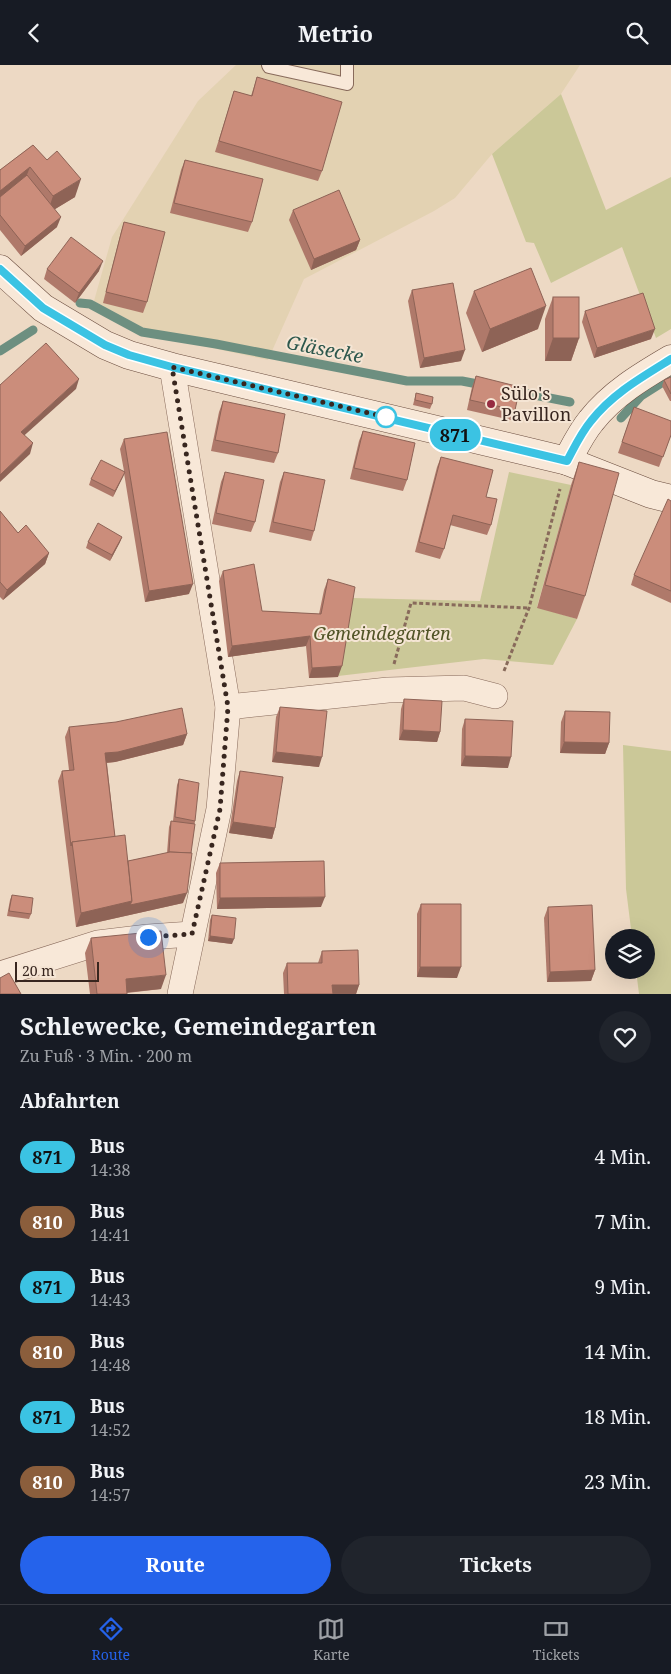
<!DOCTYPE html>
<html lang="de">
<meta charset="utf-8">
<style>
:root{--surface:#171b24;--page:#20242c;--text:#f1f3f6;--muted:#9ea1a6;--line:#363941;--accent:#2563eb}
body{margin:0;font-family:"Noto Serif",serif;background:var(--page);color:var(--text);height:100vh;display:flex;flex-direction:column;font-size:19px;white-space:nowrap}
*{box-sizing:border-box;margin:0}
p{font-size:16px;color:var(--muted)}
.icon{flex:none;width:28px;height:28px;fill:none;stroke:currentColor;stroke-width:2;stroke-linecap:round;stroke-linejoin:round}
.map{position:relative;height:929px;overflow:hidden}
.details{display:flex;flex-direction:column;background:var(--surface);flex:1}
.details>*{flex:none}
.badge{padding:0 10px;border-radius:16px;font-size:18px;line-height:32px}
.fabs{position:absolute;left:605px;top:864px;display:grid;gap:10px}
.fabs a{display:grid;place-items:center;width:50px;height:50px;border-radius:50%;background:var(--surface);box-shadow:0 5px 20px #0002;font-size:25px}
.scale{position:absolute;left:15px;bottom:12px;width:84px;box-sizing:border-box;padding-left:5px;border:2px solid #38261f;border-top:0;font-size:14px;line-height:18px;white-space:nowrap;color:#38261f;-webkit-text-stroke:4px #f5e5d4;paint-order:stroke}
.you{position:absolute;width:25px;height:25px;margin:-12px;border:4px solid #fff;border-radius:50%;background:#1a73e8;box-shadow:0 0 0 8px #1a73e833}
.map>.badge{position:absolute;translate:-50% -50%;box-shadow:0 0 0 2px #fff}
h2{padding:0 20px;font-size:19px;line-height:45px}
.round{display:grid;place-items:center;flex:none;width:52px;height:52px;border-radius:26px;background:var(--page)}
.overview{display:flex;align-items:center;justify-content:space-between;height:85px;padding:0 20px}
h1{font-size:24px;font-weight:700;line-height:38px}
.action{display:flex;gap:10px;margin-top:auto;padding:10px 20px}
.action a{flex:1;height:58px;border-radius:30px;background:var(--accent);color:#fff;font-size:20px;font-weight:700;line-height:58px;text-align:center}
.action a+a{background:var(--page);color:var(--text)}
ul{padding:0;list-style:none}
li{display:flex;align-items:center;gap:15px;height:65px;padding:0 20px}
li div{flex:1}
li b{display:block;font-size:19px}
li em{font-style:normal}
li .badge{min-width:55px;font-weight:700;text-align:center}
header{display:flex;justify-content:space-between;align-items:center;height:65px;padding:0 20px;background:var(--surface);font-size:22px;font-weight:700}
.tab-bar{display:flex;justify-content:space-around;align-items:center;height:70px;border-top:1px solid var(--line);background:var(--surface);font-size:14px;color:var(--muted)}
.tab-bar a{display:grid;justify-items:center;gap:2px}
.tab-bar .active{color:var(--accent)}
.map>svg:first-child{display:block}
.farmland{fill:#e3d2b2}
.green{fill:#cbc898}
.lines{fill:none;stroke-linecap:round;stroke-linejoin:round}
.stream{stroke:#6d8f80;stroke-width:9}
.lane-casing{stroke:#886a5b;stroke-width:14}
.street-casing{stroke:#886a5b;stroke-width:26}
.secondary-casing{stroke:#6a4c3e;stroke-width:29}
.path{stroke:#886a5b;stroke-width:3;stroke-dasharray:4 2.5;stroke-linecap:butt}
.lane{stroke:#f8e8d8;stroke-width:12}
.street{stroke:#f8e8d8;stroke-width:25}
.secondary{stroke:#f8e8d8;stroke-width:28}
.wall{fill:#af796a}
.shaded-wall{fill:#8e6356}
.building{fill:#cb8d7b;stroke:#8e6356}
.line-casing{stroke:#fff;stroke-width:11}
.line{stroke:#3bc3e3;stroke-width:8}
.walk{stroke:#38261f;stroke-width:5;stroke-dasharray:0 9}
.poi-dot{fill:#962c41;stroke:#f5e5d4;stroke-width:2}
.stop-dot{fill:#fff;stroke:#3bc3e3;stroke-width:2.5}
.labels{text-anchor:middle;stroke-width:4;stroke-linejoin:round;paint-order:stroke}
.poi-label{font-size:18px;fill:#38261f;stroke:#f5e5d4;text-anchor:start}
.park-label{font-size:18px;font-style:italic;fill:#515426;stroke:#f5e5d4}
.water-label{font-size:19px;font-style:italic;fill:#2e584d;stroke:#f5e5d4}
</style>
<header><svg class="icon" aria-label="back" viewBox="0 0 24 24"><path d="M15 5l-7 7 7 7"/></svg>Metrio<svg class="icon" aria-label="search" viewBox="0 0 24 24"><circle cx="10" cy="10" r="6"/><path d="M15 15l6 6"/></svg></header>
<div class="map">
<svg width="671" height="929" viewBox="0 0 671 929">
<rect width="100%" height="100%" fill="#edd9c4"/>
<polygon class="farmland" points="236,0 580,0 561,29 492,89 455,133 434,146 304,214 268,295 194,279 144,263 94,236 112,172 198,36"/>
<g class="green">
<polygon points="561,29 606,145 671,112 671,264 656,273 622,182 551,218 534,178 526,177 492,89"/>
<polygon points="509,407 571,420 537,542 577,554 553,600 484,594 338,611 352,533 480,536"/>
<polygon points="623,680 671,686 671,929 639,929 636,905 646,905 646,872 632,872 626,824"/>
</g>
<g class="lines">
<g class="stream">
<polyline points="80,238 90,239 142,267 216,279 407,316 462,316 483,320"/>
<polyline points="0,286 33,265"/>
<polyline points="508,325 570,337"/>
<polyline points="621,353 641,331 671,312"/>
</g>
<defs>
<polyline id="lane" points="268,0 269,2 347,19 347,0"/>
<g id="street">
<polyline points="172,302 228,642 219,744 180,929"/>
<polyline points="228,642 388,625 464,623 495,631"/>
<polyline points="0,909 98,878 148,872 192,869"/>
</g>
<g id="secondary">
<polyline points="0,204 43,243 105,280 129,290 172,302 567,396 651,429 671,434"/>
<path d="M567 396C574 383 581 368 591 356 612 329 642 311 671 294"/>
</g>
</defs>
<use href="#lane" class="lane-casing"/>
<use href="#street" class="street-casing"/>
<use href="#secondary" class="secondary-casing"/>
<g class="path">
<polyline points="394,599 411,538 529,543"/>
<polyline points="504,606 529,543 560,424"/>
</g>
<use href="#lane" class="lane"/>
<use href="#street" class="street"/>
<use href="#secondary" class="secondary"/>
</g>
<g class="wall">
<polygon points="257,12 322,106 318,116 215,87 234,26 251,31"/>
<polygon points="33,80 75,132 55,144 57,162 21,191 0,165 0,105"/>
<polygon points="185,95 252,157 248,167 170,148 181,105"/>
<polygon points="293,145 360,175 356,185 311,205 289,155"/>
<polygon points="124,157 147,237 143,248 103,238 121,167"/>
<polygon points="47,204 99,206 75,238 44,214"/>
<polygon points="412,225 461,296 420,303 408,236"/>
<polygon points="474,226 538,264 482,287 466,248"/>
<polygon points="553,232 579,273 571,296 545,296 545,254"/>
<polygon points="585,246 651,274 594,293 582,257"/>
<polygon points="476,311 515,345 511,355 467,345 472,322"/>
<polygon points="671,312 671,336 670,336 662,321 664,315"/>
<polygon points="416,328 432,339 430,344 413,340"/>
<polygon points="223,336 278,388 274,398 211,386 219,347"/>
<polygon points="634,342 671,370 659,402 618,388"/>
<polygon points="363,366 407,415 403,426 350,414 359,376"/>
<polygon points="124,374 189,529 145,537 124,408 113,432 89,420 91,414 124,406 120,384"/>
<polygon points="441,392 491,460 487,470 450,460 444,484 440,494 415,487 437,402"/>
<polygon points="579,397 585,531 577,554 537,543 571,420"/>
<polygon points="225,407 255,457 251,467 212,459 221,417"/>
<polygon points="284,407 314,466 311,476 269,467 280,417"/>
<polygon points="671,436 671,538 631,520 634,510"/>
<polygon points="0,446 18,468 49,488 45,499 3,535 0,532"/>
<polygon points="122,472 120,477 110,496 86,483 88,477"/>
<polygon points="223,506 262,546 319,549 324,525 328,514 338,612 309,613 306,581 228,592 219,516"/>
<polygon points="404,634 440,667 437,677 399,675 401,644"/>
<polygon points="280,642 319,702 272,697 276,652"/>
<polygon points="565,646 609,678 605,689 560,688 561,657"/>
<polygon points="465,654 508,703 461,701 462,664"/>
<polygon points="69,662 187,669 183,680 115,697 107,698 115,772 128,796 167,788 169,762 171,756 173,756 177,720 179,714 195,756 183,838 76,862 58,716 62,706 69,705 65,672"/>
<polygon points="240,706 275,763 272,774 229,768 237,716"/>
<polygon points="220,798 321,842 217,844 216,808"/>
<polygon points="12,830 31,849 29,854 7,851 10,835"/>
<polygon points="421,839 457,913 417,912 417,849"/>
<polygon points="548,842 595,905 591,916 547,917 544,853"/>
<polygon points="212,850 232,879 208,876 210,855"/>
<polygon points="91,873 161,924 127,928 127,929 90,929 85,888"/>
<polygon points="322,886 359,920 356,929 284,929 283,908 287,898 318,898"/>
</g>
<g class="shaded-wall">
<polygon points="30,102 23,120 0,139 0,126"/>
<polygon points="81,114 75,132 47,149 53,131"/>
<polygon points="61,152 57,162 21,191 25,181"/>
<polygon points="360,175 356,185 311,205 314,194"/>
<polygon points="103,196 99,206 75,238 79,228"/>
<polygon points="546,241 538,264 482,287 490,264"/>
<polygon points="655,264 651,274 594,293 597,283"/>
<polygon points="553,273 579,273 571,296 545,296"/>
<polygon points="465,285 461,296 420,303 424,293"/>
<polygon points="79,314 76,324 17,377 21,367"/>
<polygon points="33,378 30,389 0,417 0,410"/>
<polygon points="125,407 123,412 113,432 115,426"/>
<polygon points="122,472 120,477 110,496 112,490"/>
<polygon points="49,488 45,499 3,535 7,525"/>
<polygon points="193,519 189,529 145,537 149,526"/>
<polygon points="310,571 306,581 228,592 232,581"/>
<polygon points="342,601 338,612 309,613 312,603"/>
<polygon points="403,665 440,667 437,677 399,675"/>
<polygon points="187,669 183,680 115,697 102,698 105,688"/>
<polygon points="564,677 609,678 605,689 560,688"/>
<polygon points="276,687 322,692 319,702 272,697"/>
<polygon points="465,691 511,692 508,703 461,701"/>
<polygon points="233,757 275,763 272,774 229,768"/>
<polygon points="187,828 183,838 76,862 81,848 132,836"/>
<polygon points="325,832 321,842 217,844 220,833"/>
<polygon points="210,871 234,874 232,879 208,876"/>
<polygon points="420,902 461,902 457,913 417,912"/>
<polygon points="595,905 591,916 547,917 550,907"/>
<polygon points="166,910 161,924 121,928 126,914"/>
<polygon points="332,920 359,920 356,929 329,929"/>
</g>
<g class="building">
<polygon points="257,12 342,37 322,106 219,76 234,26 252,31"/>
<polygon points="33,80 47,95 57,86 81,114 53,131 30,102 0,126 0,105"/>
<polygon points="185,95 263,114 252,157 174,138"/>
<polygon points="27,110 61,152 25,181 0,150 0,132"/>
<polygon points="339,125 360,175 314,194 293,145"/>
<polygon points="124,157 165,167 147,237 106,227"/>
<polygon points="71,172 103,196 79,228 47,204"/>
<polygon points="531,203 546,241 490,264 474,226"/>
<polygon points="453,218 465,285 424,293 412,225"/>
<polygon points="643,228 655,264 597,283 585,246"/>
<rect x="553" y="232" width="26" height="41"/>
<polygon points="46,278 79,314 21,367 33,378 0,410 0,320"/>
<polygon points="476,311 520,322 515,345 470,335"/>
<polygon points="671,312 671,329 664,315"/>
<polygon points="416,328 433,332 432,339 415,335"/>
<polygon points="223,336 285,349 278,388 215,375"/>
<polygon points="634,342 671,356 671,370 663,392 622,377"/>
<polygon points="363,366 415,378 407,415 354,403"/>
<polygon points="167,367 193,519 149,526 124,374"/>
<polygon points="441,392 493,405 486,432 497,434 491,460 453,450 444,484 419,477"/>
<polygon points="101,395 125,407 115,426 91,414"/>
<polygon points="579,397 619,408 585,531 545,520"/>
<polygon points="225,407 264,415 255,457 216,448"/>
<polygon points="284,407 325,415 314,466 273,457"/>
<polygon points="668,434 671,436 671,526 634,510"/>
<polygon points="0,446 18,468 26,460 49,488 7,525 0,517"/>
<polygon points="98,458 122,472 112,490 88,477"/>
<polygon points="254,499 262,546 321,549 328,514 355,522 342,601 312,603 310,571 232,581 223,506"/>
<polygon points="404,634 442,636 440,667 403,665"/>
<polygon points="280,642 327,646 322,692 276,687"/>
<polygon points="182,643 187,669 118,687 105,688 115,772 72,777 71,781 62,706 74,705 69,662 116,657"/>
<polygon points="565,646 610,647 609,678 564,677"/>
<polygon points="465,654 513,656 511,692 465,691"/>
<polygon points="240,706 283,712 275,763 233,757"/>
<polygon points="179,714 199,718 195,756 175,752"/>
<polygon points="171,756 195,759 191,788 169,787"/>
<polygon points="125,770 132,836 81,848 72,777"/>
<polygon points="170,787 192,788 187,828 130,840 132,836 128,796"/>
<polygon points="324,796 325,832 220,833 220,798"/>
<polygon points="12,830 33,833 31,849 9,846"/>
<polygon points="421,839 461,839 461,902 420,902"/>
<polygon points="592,840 595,905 550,907 548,842"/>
<polygon points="212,850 236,853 234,874 210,871"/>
<polygon points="161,866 166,910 126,914 127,929 97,929 91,873"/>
<polygon points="358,885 359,920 332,920 333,929 288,929 287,898 322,898 322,886"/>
<polygon points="9,908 21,929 0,929 0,913"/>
</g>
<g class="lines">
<defs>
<path id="line" d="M0 204 43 243 105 280 129 290 172 302 567 396C574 383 581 368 591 356 612 329 642 312 671 294"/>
</defs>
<use href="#line" class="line-casing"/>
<use href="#line" class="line"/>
<polyline class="walk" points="148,872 192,869 220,744 228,642 172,302 386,352"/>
</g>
<circle class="poi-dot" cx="491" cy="339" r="5"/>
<circle class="stop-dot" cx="386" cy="352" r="10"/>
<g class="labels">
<g class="poi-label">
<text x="501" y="335">Sülo's<tspan x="501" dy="21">Pavillon</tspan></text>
</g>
<g class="park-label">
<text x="382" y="575">Gemeindegarten</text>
</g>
<g class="water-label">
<text transform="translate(325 284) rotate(11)" y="7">Gläsecke</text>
</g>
</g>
</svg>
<div class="fabs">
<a><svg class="icon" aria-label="layers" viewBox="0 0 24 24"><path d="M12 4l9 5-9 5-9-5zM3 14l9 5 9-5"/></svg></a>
</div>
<div class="scale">20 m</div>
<div class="you" style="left:148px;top:872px"></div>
<b class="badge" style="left:455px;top:370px;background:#3bc3e3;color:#111">871</b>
</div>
<section class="details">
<div class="overview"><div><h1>Schlewecke, Gemeindegarten</h1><p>Zu Fuß · 3 Min. · 200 m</p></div><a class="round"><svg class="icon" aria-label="heart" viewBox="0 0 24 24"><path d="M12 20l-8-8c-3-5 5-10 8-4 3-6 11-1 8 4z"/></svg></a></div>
<h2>Abfahrten</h2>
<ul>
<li><span class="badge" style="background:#3bc3e3;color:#111">871</span><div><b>Bus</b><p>14:38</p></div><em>4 Min.</em></li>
<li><span class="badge" style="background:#8b5e3c;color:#fff">810</span><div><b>Bus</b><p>14:41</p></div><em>7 Min.</em></li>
<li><span class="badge" style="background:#3bc3e3;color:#111">871</span><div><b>Bus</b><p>14:43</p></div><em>9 Min.</em></li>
<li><span class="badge" style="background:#8b5e3c;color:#fff">810</span><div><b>Bus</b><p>14:48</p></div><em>14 Min.</em></li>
<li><span class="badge" style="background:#3bc3e3;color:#111">871</span><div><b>Bus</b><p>14:52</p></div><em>18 Min.</em></li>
<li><span class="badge" style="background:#8b5e3c;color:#fff">810</span><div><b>Bus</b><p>14:57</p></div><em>23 Min.</em></li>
</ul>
<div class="action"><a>Route</a><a>Tickets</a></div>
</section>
<nav class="tab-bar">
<a class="active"><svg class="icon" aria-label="directions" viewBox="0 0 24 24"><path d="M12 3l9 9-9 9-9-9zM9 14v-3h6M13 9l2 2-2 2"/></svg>Route</a>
<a><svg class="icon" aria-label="map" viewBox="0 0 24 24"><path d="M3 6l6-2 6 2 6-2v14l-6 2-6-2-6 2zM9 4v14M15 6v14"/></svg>Karte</a>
<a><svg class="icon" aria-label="tickets" viewBox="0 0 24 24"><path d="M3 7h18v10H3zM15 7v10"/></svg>Tickets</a>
</nav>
